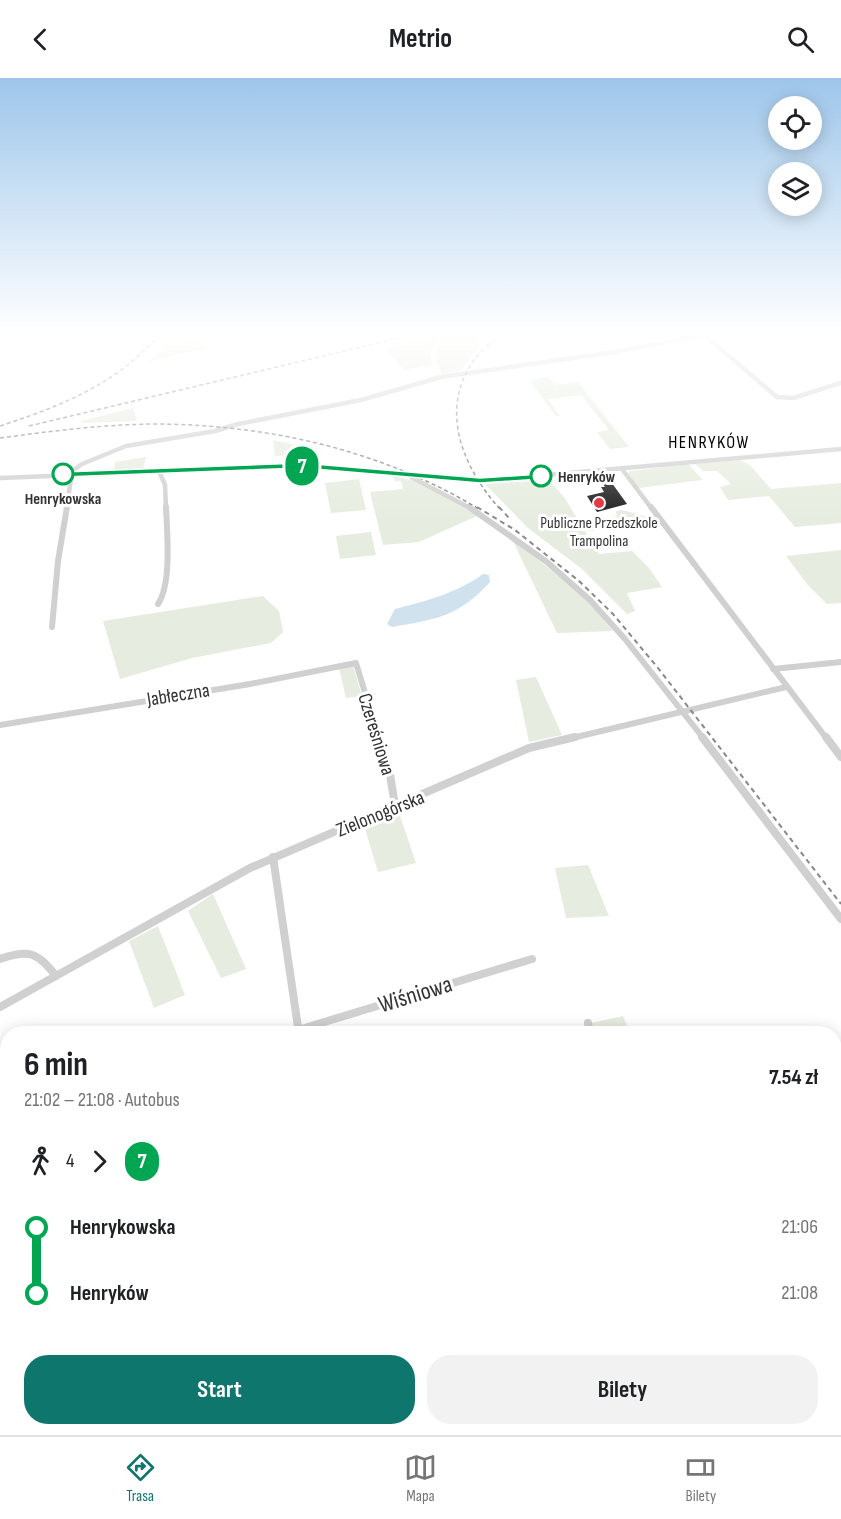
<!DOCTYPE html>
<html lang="pl">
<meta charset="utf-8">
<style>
:root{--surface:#fff;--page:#f2f2f2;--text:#202124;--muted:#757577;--line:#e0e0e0;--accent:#0f766e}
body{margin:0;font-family:"Sofia Sans Condensed",sans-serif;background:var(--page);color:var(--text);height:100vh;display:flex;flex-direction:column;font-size:22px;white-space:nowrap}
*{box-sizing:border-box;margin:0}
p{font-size:20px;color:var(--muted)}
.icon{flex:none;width:33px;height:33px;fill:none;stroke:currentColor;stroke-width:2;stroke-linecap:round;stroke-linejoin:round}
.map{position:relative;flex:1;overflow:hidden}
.sheet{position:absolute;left:0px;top:948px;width:842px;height:410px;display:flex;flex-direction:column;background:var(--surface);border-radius:24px 24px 0 0;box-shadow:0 3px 15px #0003}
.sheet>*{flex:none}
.badge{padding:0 12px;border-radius:20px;font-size:21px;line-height:39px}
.tools{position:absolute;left:768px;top:18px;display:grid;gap:12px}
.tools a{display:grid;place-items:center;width:54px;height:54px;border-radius:50%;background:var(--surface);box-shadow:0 3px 15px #0003;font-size:30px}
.map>.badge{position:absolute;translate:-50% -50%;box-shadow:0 0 0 3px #fff}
.legs{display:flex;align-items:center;gap:9px;height:66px;padding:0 24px;font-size:20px}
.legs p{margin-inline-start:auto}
.overview{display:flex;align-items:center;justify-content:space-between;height:102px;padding:0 24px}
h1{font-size:33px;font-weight:700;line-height:45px}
.action{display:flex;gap:12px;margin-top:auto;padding:12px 24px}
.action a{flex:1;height:69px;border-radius:24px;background:var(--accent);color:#fff;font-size:24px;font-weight:700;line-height:69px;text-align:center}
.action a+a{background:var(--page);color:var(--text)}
ul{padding:0 24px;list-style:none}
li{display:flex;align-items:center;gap:21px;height:66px;font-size:22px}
li i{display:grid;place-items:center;width:9px;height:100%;margin:0 8px;background:currentColor}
li i::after{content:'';width:15px;height:15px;margin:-8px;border:4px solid;border-radius:50%;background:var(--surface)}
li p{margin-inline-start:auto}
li:first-child i{background:linear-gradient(#0000 50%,currentColor 0)}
li:last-child i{background:linear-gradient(currentColor 50%,#0000 0)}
header{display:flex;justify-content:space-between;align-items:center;height:78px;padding:0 24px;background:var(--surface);font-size:27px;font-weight:700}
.menu{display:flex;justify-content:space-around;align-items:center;height:84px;border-top:2px solid var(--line);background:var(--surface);font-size:16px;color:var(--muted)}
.menu a{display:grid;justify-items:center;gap:3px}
.menu .on{color:var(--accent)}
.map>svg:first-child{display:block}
.green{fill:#e6ecdf}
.water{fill:#cfe2ee}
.building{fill:#1a1a1a}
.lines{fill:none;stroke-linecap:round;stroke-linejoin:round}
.minor-far3{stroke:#d0d0d0;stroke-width:4.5}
.minor-far2{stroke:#d0d0d0;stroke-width:6}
.minor-far1{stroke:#d0d0d0;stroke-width:8}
.minor{stroke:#d0d0d0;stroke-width:10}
.rail-far2{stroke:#888;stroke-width:1.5;stroke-dasharray:4 3;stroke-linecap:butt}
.rail-far1{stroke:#888;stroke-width:2;stroke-dasharray:5 4;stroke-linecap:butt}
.rail{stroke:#888;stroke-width:3;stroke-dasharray:9 7;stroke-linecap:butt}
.line-1{fill:#00a651;stroke:#fff;stroke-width:1.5}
.stop-1-dot{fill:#fff;stroke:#00a651;stroke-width:3}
.poi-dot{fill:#e63946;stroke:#fff;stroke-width:2}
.labels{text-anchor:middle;stroke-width:6;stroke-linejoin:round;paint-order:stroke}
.far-stop-label{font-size:16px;font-weight:bold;fill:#333;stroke:#fff;text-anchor:start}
.far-poi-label{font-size:16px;fill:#333;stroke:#fff}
.far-quarter-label{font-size:18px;letter-spacing:1.5px;fill:#000;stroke:#fff}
.street-label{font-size:20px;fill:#333;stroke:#fff}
.near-street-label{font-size:24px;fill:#333;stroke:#fff}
</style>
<header><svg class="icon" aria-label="back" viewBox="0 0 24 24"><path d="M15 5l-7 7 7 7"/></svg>Metrio<svg class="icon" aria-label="search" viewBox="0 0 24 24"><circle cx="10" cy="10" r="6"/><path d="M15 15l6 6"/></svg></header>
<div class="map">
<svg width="841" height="1357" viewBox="0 0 841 1357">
<rect width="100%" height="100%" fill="#fff"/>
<g class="green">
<path d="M447 255C435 265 426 270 433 287L404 292 385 270Z"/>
<path d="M448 255H471L480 268 460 293 442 296C432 275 435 274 448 255Z"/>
<polygon points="170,260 174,267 202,262 207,270 148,284 165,270"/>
<polygon points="549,299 555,307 578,304 629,369 610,371 597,354 609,352 581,317 548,321 560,338 556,338 529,302"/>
<polygon points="133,330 137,343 80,345 81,343"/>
<polygon points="273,362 316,371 313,374 304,373 301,384 295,384 296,377 275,378"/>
<polygon points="146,379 143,391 114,393 115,384"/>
<polygon points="740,382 750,387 771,411 841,405 841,445 795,449 769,418 728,422 720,409 731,406 717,393 703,393 695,386"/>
<polygon points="688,386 703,402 638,410 628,395 630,393"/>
<polygon points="393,398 420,404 479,437 419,464 383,467 370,414 403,411 401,403 395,403"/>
<polygon points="359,401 366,432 331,435 325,405"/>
<polygon points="549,402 564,419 599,476 632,473 649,490 662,509 627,515 635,533 627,536 582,491 528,450 485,406"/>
<polygon points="622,432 651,440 653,443 643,444 643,447 589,453 585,447 600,445 600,442 617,438 616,433"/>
<polygon points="371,454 376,477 340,481 336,458"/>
<polygon points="512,461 585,519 613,553 557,555"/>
<polygon points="841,472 841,525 827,526 807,506 786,478"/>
<polygon points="263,518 279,533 283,554 271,565 192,580 120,601 103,543"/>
<polygon points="353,588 362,618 346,620 339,590"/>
<polygon points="536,599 562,657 529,664 516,602"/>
<polygon points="398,732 416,785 378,794 364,747"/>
<polygon points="588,787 609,838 566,840 555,790"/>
<polygon points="213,816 246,891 221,900 188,833"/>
<polygon points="158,848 185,917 154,930 129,863"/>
<polygon points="623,938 630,955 593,955 591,945"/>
<polygon points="0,1023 7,1027 7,1079 0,1078"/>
</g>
<path class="water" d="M483 496 489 497 490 504C458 539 437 541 392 549L387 546 395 531C426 523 457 515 483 496Z"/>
<polygon class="building" points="609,401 627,426 597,434 587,418 604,414 601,409 605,409 600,402"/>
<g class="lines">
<g class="minor-far3">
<polyline points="622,391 652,431"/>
<polyline points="159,393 165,407 166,431"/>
<polyline points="68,396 82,386 126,368 215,353 238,346 361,322 441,299 614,274 699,258 708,260 777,319 793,320 841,305"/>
<polyline points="411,399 472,431"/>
<polyline points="0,400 302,388 489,402 841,371"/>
<polyline points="66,431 72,396"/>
</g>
<g class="minor-far2">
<polyline points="469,429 547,484 590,522 625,561 704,661"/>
<polyline points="651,429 827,661"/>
<path d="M158 526C172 505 167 455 166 429"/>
<polyline points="52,549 58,483 67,429"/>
<polyline points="773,591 841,584"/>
<polyline points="0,647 250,606 356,585 379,661"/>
<polyline points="568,661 786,609"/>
</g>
<g class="minor-far1">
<polyline points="379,659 390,697 395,727"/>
<polyline points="702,659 841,841"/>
<polyline points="826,659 841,679"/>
<polyline points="273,779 299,956"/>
<path d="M0 881C29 871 37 874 56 898"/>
<polyline points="0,929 250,790 529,670 575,659"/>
<polyline points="588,945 590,956"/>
<polyline points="298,952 532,881"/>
</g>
<g class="minor">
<polyline points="834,1155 841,1169"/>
<polyline points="834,1222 841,1223"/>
</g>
<g class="rail-far2">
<path d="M0 348C61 328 118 306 160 255"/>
<polyline points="29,348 420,255"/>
<path d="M0 360C53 353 105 346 158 346 271 347 383 373 479 431"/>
<path d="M500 431C461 388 437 327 478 277 485 269 494 262 502 255"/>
</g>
<g class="rail-far1">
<polyline points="477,429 515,452 579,503 613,536 658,590 841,826"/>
<polyline points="499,429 509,440"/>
</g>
<g class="rail">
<polyline points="0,1001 8,1005"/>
<polyline points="0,1092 8,1093"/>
<polyline points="0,1107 8,1110"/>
<polyline points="834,1254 841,1256"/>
<polyline points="834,1308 841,1310"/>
<polyline points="834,1319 841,1321"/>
<polyline points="834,1330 841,1332"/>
<polyline points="834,1341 841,1344"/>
<polyline points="416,1350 420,1357"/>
</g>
</g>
<linearGradient id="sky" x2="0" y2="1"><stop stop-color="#9ec6ea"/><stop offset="0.57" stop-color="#fff"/><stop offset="1" stop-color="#fff" stop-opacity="0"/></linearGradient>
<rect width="841" height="445" fill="url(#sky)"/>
<polygon class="line-1" points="302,385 480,400 541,396 545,398 541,401 480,405 302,390 63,399 59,396 63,394"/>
<g class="stop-1-dot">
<circle cx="63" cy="396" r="10"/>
<circle cx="541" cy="398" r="10"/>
</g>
<circle class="poi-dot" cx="599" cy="425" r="6"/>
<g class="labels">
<g class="far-stop-label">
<text x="558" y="404">Henryków</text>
<text x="63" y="426" text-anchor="middle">Henrykowska</text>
</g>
<g class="far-poi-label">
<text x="599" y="450">Publiczne Przedszkole<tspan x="599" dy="18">Trampolina</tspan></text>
</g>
<g class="far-quarter-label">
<text x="709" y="370">HENRYKÓW</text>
</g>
<g class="street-label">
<text transform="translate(178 616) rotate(-9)" y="7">Jabłeczna</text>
<text transform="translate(377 656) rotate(73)" y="7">Czereśniowa</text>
<text transform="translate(380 735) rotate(-22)" y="7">Zielonogórska</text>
</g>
<g class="near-street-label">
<text transform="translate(415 916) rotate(-17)" y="8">Wiśniowa</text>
</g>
</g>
</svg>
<div class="tools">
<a><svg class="icon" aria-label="locate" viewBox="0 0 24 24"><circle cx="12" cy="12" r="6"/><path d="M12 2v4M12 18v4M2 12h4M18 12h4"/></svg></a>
<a><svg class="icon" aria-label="layers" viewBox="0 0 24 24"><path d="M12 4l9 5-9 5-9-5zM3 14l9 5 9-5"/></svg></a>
</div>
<b class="badge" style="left:302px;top:388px;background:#00a651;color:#fff">7</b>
<section class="sheet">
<div class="overview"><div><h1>6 min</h1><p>21:02 – 21:08 · Autobus</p></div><b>7.54 zł</b></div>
<div class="legs"><svg class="icon" aria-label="walk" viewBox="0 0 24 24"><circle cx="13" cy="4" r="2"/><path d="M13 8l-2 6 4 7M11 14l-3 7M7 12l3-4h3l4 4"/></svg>4<svg class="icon" aria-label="forward" viewBox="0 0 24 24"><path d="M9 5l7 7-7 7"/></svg><b class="badge" style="background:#00a651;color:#fff">7</b></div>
<ul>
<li><i style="color:#00a651"></i><b>Henrykowska</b><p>21:06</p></li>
<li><i style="color:#00a651"></i><b>Henryków</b><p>21:08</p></li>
</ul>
<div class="action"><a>Start</a><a>Bilety</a></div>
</section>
</div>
<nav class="menu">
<a class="on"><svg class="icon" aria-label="directions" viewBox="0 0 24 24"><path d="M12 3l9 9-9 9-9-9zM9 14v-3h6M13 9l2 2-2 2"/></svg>Trasa</a>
<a><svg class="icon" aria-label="map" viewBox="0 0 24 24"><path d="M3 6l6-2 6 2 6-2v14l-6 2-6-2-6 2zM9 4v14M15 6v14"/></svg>Mapa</a>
<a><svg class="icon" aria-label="tickets" viewBox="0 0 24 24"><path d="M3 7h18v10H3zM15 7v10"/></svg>Bilety</a>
</nav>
